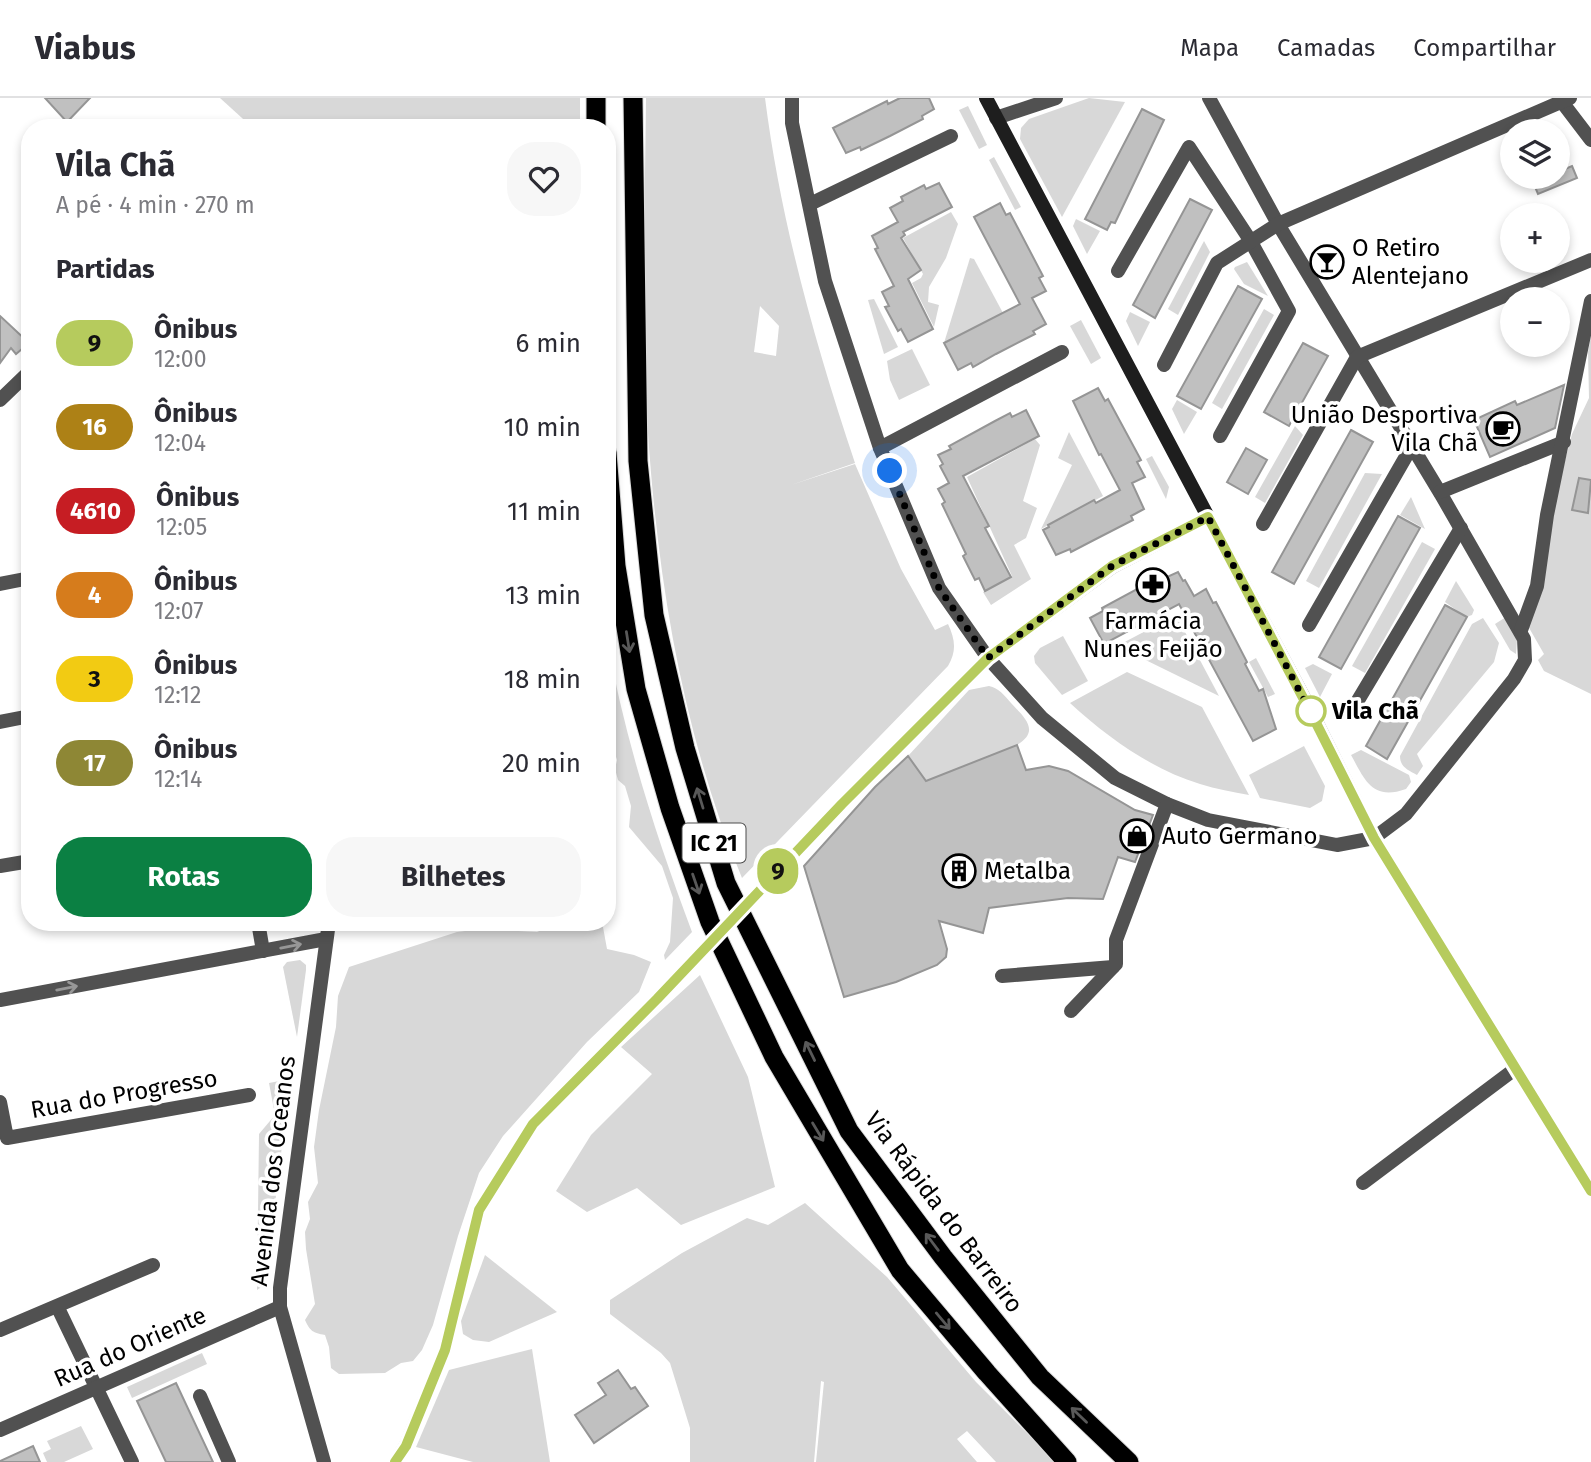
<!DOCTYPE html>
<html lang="pt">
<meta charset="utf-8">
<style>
:root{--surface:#fff;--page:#f7f7f7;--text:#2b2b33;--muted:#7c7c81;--line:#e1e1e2;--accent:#0b8043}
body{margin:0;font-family:"Fira Sans",sans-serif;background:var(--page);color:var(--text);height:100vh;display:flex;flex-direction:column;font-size:26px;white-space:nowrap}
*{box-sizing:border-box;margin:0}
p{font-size:23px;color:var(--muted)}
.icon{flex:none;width:38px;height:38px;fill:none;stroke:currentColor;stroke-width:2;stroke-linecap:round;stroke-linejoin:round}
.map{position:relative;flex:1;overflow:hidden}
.sheet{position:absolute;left:21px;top:21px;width:595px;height:812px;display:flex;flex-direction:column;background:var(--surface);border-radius:28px;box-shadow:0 4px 10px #0003}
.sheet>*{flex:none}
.badge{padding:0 14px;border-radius:23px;font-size:24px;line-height:46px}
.controls{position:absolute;left:1500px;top:21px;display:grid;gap:14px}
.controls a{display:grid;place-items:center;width:70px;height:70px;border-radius:50%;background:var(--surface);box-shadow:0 4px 10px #0003;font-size:35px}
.you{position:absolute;width:35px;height:35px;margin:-18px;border:5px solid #fff;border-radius:50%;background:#1a73e8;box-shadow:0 0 0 10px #1a73e833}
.map>.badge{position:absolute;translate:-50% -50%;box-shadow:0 0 0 4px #fff}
h2{padding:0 35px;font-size:26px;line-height:63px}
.round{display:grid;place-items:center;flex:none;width:74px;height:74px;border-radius:28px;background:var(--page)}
.summary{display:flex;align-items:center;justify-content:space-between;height:119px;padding:0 35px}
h1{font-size:33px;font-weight:700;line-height:52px}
.cta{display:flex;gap:14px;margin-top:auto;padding:14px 35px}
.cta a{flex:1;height:80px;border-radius:28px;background:var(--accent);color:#fff;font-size:28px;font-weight:700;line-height:80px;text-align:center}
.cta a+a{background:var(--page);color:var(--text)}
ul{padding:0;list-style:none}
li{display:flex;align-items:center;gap:21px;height:84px;padding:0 35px}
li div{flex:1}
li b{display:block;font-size:26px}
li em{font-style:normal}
li .badge{min-width:77px;font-weight:700;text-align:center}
header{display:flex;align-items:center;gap:42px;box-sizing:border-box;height:98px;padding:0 35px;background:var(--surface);border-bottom:2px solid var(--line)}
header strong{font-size:33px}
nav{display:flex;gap:38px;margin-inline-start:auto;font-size:24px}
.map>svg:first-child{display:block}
.green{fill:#d8d8d8;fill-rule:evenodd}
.building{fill:#c0c0c0;stroke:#959595;stroke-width:2}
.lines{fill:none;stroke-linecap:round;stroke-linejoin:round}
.trunk-casing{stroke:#dbdbdb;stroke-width:21}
.minor{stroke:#515151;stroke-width:14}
.secondary{stroke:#1e1e1e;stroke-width:14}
.trunk{stroke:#000;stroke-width:19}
.minor-bridge{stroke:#515151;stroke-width:14}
.oneway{stroke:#595959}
.oneway2{stroke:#979797}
.line-casing{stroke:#fff;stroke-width:16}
.line{stroke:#b6cb5d;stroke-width:10}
.walk{stroke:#000;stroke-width:7;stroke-dasharray:0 12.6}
.stop-dot{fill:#fff;stroke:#b6cb5d;stroke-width:3.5}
.labels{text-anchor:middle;stroke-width:7;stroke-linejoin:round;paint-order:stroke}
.shield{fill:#fff;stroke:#4c4c4c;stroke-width:2}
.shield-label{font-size:23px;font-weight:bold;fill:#000}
.poi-label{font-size:24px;fill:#000;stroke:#fff;text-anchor:start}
.stop-label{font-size:24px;font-weight:bold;fill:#000;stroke:#fff;text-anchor:start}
.street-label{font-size:24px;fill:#000;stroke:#fff}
</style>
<header>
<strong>Viabus</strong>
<nav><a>Mapa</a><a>Camadas</a><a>Compartilhar</a></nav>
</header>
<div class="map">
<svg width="1591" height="1364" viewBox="0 0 1591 1364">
<rect width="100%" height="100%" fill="#fff"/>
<g class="green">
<polygon points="220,0 580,0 580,30 253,30"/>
<path d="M646 0H765C781 125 815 245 855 365L791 387 855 366 901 471 935 532 948 526C955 541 957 553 948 568L742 780C684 640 658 486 648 335 641 224 645 111 646 0ZM760 208 779 228 776 258 754 254Z"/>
<polygon points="1089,0 1125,4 1062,119 1020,41 1021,30 1029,21"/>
<polygon points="968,8 987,47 979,51 959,12"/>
<polygon points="994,59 1021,109 1015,112 989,62"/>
<polygon points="951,114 958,126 946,160 929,189 928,204 939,207 934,229 912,185 921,180 923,176 903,140"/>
<polygon points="1076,121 1100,133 1087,156 1073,128"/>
<polygon points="1204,143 1210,154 1178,217 1168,211"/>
<polygon points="970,160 974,161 1003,215 944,245"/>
<polygon points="1247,164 1268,198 1244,186 1234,171 1235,169"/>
<polygon points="874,201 898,249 884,256 868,202"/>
<polygon points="1264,211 1274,217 1222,311 1212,305"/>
<polygon points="1130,214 1150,224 1138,248 1126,223"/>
<polygon points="1081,222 1101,260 1091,266 1070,228"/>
<polygon points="1591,238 1591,596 1544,573 1538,562 1544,556 1528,528 1555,400 1572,336 1589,300 1588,254"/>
<polygon points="912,251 930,287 899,302 890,282 887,263"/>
<polygon points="1177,302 1197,314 1184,336 1172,311"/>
<polygon points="1295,328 1303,337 1265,405 1255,399"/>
<polygon points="1069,334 1103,398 1041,431 1072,367 1058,360"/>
<polygon points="1035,341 1040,347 1023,403 1037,410 1026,440 1014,447 1031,481 991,507 983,494 1012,478 967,379"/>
<polygon points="1152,358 1169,389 1166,401 1146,361"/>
<polygon points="1365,375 1382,376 1319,490 1306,483"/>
<polygon points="1411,399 1425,431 1400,417"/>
<polygon points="1422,444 1435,451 1365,575 1352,568"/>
<polygon points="1456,483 1474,512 1472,517 1466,519 1445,504"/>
<polygon points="1176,517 1219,598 1117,548"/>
<polygon points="1506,519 1517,542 1516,556 1510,552 1495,526"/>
<path d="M1483 520 1499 545 1494 564 1417 656 1423 668 1417 677C1408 672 1400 669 1400 658L1472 526Z"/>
<polygon points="1063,538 1088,583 1062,597 1035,565 1034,558 1040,550"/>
<path d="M607 541C625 642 656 738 692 834L665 862 664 857 670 844 673 800 662 768 629 729 631 708 625 688 618 682 615 671 617 662 607 630Z"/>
<polygon points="1256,560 1275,596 1268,599 1249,564"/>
<polygon points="1313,566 1332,576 1320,599 1305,570"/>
<path d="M1127 574 1202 609 1249 697C1233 694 1216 691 1200 686 1151 671 1107 639 1070 605Z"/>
<path d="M989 588C999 590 1004 597 1011 605 1024 619 1041 633 1017 647L926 683 908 658 969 592Z"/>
<polygon points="1304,648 1325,688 1322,703 1310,710 1260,700 1249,677"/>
<path d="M1361 652 1409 677 1411 684 1406 691C1372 703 1365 682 1351 657Z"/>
<path d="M562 824H595L603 829 607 851 634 857 651 864 639 894 587 944 503 1038 479 1075 458 1138 433 1227 422 1252 413 1263 401 1265 385 1275 339 1276 331 1270 329 1249 325 1237C313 1235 310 1233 305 1222L315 1206 306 1151 305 1134 310 1121 308 1104 318 1085 314 1049 319 1012 336 929 338 898 349 869 457 834 482 831 537 834Z"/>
<polygon points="300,862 306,867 306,872 297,939 283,869 287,864"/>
<polygon points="700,877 748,979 775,1089 681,1127 637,1090 587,1114 556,1093 591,1037 652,976 621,949"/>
<polygon points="290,981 266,1181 263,1188 257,1192 259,1036 275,1017 269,985"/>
<polygon points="805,1105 887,1179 976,1284 1056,1364 996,1364 967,1333 957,1341 977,1364 816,1364 824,1284 821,1283 814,1364 690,1364 690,1330 670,1265 661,1255 610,1216 610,1202 682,1155 747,1120 768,1127"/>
<polygon points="485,1157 557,1214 489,1244 473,1242 463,1236 461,1223"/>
<polygon points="532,1251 550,1364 473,1364 416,1349 449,1272"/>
<polygon points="202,1255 207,1266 132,1300 127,1289"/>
<polygon points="81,1328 93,1351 64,1364 47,1364 43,1355 51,1351 47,1343"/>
</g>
<g class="building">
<polygon points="45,0 90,0 67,24"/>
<polygon points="900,0 929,0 934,11 922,18 923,21 890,38 861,52 860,49 846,55 833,30 887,3 888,6"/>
<polygon points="1142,11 1164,22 1115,125 1111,124 1107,132 1085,121"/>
<polygon points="1572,68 1577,80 1538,96 1533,84 1546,79 1558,79 1558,74"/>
<polygon points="939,85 952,109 903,134 905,137 901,140 921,172 908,181 933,231 908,244 901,231 898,233 885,209 889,208 882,194 894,188 875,151 878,150 872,138 898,124 890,110 903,103 901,99 924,87 926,91"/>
<polygon points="1190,101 1212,112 1155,220 1133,207"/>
<polygon points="1000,105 1006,117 1010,115 1043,178 1039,180 1046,193 1032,200 1046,226 1033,233 1035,236 996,256 973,269 971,265 958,272 944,245 1020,206 974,119"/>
<polygon points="1333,150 1342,165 1319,176 1311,162"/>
<polygon points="1238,188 1262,201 1201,311 1177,298"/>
<polygon points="0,218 29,245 16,256 11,250 0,265"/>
<polygon points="1303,245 1328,258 1289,328 1264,314"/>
<polygon points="1564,287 1555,330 1490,359 1474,322 1515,303 1517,307"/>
<polygon points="1098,290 1105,303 1108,301 1141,362 1137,364 1145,379 1132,385 1144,411 1131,418 1133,422 1094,442 1071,454 1070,451 1056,457 1043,432 1049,429 1048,427 1094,402 1096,405 1120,392 1101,356 1099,357 1073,303"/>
<polygon points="1026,312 1039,338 963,378 989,428 985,430 1011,479 985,493 979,480 975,482 963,458 966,456 942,406 945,404 938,391 949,385 940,368 943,366 938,357 951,351 949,348 995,323 1010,315 1012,319"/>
<polygon points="1351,332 1373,344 1294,486 1272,474"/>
<polygon points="1246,350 1267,362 1248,396 1227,384"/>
<polygon points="1579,380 1591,382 1588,415 1572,412"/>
<polygon points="1398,418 1420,430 1341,571 1319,559"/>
<polygon points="1178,474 1183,483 1185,482 1194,498 1206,491 1213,505 1216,504 1247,564 1245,566 1259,593 1263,591 1276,631 1253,643 1179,506 1104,546 1090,520 1103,513 1102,510 1163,477 1165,480"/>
<polygon points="1445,507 1467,519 1387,661 1366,648"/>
<polygon points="1017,647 1026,672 1049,668 1068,673 1135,712 1153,717 1135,764 1118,759 1103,801 1068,800 989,810 983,835 939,823 947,851 946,859 937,867 896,884 844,899 804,768 875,689 908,658 926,683"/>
<polygon points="618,1272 631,1291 635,1289 648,1308 594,1345 575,1317 606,1297 598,1285"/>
<polygon points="176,1285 213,1364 166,1364 137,1303"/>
<polygon points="33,1348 40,1364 0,1364 0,1363"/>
</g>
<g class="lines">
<defs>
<g id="trunk">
<polyline points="596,0 596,30"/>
<polyline points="633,0 638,363 654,517 685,650 726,785 849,1033 943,1159 1040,1279 1129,1364"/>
<polyline points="607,355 616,468 636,591 670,710 710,824 774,959 900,1172 987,1275 1067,1364"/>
</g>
</defs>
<use href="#trunk" class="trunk-casing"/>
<g class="minor">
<polyline points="792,0 792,25 825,183 880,350 939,490 988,560 1042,620 1115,680 1167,706 1208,722 1337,747 1374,740 1406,716 1514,581 1525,562 1524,541 1442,398 1278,126 1209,0"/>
<polyline points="1562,4 1591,42"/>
<polyline points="996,20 1056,0"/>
<polyline points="810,106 951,38"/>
<polyline points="1118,173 1189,49 1250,142 1289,213 1220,338"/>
<polyline points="1164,267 1217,165 1278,126 1570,0"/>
<polyline points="0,302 28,275 30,277"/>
<polyline points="880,350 1062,254"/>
<polyline points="1440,394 1564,344"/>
<polyline points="1263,426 1357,259 1591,162"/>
<polyline points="0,486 30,480"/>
<polyline points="1309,527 1412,348"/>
<polyline points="1521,532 1537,488 1547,417 1591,203"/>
<polyline points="1357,604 1461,430"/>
<polyline points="0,624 30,618"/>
<polyline points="842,706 988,560 1112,469 1208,419"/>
<polyline points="0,768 30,763"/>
<polyline points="258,824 263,853"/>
<polyline points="1002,878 1113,869"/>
<polyline points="0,902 326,841"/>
<polyline points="1071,913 1116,866 1116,842 1167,706"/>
<polyline points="0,1004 7,1040 249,997"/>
<polyline points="1363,1085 1515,971"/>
<polyline points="58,1210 132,1364"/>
<polyline points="0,1232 153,1167"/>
<polyline points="200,1298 229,1364"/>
<polyline points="0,1332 280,1209"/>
<polyline points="324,1364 280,1209 280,1190 329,824"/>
<polyline points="395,1364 406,1347 445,1252 479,1112 533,1026 657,901"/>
</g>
<polyline class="secondary" points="986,0 1312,615 1374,740 1591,1093"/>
<use href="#trunk" class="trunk"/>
<polyline class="minor-bridge" points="657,901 842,706"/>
</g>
<defs><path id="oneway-shaft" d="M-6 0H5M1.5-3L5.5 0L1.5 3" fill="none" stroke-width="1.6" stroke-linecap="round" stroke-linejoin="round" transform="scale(1.75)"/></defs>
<g class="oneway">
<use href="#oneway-shaft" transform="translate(628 544) rotate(81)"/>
<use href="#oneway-shaft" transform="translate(700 700) rotate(-107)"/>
<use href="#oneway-shaft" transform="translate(696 786) rotate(71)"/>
<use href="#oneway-shaft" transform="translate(810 953) rotate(-116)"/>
<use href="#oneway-shaft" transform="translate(818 1034) rotate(59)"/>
<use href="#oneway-shaft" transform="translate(932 1144) rotate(-127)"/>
<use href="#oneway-shaft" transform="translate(943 1223) rotate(50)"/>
<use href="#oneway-shaft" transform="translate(1079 1317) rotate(-136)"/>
</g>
<g class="oneway2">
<use href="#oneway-shaft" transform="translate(291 848) rotate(-11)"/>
<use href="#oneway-shaft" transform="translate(67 890) rotate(-11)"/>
</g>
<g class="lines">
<defs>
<polyline id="line" points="395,1364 406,1348 445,1252 479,1112 533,1026 657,901 842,706 988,560 1112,468 1208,419 1311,615 1374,740 1591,1093"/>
</defs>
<use href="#line" class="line-casing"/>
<use href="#line" class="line"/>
<polyline class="walk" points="890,373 939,490 988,560 1112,468 1208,419 1311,615 1311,613"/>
</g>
<defs>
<symbol id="bar-ring" viewBox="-11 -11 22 22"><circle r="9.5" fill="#fff" stroke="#000" stroke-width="1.5"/><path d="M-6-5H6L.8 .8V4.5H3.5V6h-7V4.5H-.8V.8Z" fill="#000"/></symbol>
<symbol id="cafe-ring" viewBox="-11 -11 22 22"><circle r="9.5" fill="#fff" stroke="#000" stroke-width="1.5"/><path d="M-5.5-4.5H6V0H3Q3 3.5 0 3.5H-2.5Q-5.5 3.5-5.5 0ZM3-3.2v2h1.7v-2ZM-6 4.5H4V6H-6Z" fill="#000"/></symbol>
<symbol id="pharmacy-ring" viewBox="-11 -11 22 22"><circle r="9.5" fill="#fff" stroke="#000" stroke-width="1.5"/><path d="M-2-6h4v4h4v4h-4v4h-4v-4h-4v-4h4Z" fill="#000"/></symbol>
<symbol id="shop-ring" viewBox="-11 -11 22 22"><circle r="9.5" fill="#fff" stroke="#000" stroke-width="1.5"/><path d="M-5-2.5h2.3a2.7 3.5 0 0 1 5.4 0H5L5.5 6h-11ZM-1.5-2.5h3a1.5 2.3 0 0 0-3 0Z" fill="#000"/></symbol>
<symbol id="building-ring" viewBox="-11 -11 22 22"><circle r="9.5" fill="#fff" stroke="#000" stroke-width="1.5"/><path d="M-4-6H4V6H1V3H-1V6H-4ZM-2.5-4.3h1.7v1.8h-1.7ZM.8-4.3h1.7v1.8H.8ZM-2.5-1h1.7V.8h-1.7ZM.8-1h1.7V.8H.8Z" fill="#000"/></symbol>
</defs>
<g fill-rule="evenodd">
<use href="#bar-ring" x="1308" y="145" width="38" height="38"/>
<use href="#cafe-ring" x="1484" y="312" width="38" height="38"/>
<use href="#pharmacy-ring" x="1134" y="468" width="38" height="38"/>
<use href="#shop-ring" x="1118" y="719" width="38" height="38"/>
<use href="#building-ring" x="940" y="754" width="38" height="38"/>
</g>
<circle class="stop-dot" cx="1311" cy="613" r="14"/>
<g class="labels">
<rect class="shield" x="682.5" y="725.5" width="63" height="39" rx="5"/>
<g class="shield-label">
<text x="714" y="753">IC 21</text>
</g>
<g class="poi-label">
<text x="1352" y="158">O Retiro<tspan x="1352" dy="28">Alentejano</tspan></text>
<text x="1478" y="325" text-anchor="end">União Desportiva<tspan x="1478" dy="28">Vila Chã</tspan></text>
<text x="1153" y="531" text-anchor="middle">Farmácia<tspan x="1153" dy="28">Nunes Feijão</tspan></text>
<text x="1162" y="746">Auto Germano</text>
<text x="984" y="781">Metalba</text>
</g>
<g class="stop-label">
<text x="1332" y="621">Vila Chã</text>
</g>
<g class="street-label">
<text transform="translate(124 996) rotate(-10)" y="8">Rua do Progresso</text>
<text transform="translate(273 1073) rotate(-83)" y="8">Avenida dos Oceanos</text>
<text transform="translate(944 1114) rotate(53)" y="8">Via Rápida do Barreiro</text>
<text transform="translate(130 1249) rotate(-24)" y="8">Rua do Oriente</text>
</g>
</g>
</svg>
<div class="controls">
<a><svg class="icon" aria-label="layers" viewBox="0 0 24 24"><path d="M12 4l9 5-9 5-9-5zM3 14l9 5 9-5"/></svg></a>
<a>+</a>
<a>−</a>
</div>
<div class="you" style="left:890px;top:373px"></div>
<b class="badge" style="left:778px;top:773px;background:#b6cb5d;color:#111">9</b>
<section class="sheet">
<div class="summary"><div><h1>Vila Chã</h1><p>A pé · 4 min · 270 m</p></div><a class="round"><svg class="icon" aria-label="heart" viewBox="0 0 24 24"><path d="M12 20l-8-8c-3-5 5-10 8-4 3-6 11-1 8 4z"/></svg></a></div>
<h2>Partidas</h2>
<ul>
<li><span class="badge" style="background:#b6cb5d;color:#111">9</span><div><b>Ônibus</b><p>12:00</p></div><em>6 min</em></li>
<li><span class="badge" style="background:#ad8116;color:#fff">16</span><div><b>Ônibus</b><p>12:04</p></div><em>10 min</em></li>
<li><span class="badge" style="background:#c61d23;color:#fff">4610</span><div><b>Ônibus</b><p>12:05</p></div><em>11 min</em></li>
<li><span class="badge" style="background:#d67c1c;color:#fff">4</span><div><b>Ônibus</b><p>12:07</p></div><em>13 min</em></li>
<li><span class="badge" style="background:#f2cb13;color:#111">3</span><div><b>Ônibus</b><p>12:12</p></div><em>18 min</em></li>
<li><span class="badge" style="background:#8e8735;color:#fff">17</span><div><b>Ônibus</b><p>12:14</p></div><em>20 min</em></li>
</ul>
<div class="cta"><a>Rotas</a><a>Bilhetes</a></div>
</section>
</div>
